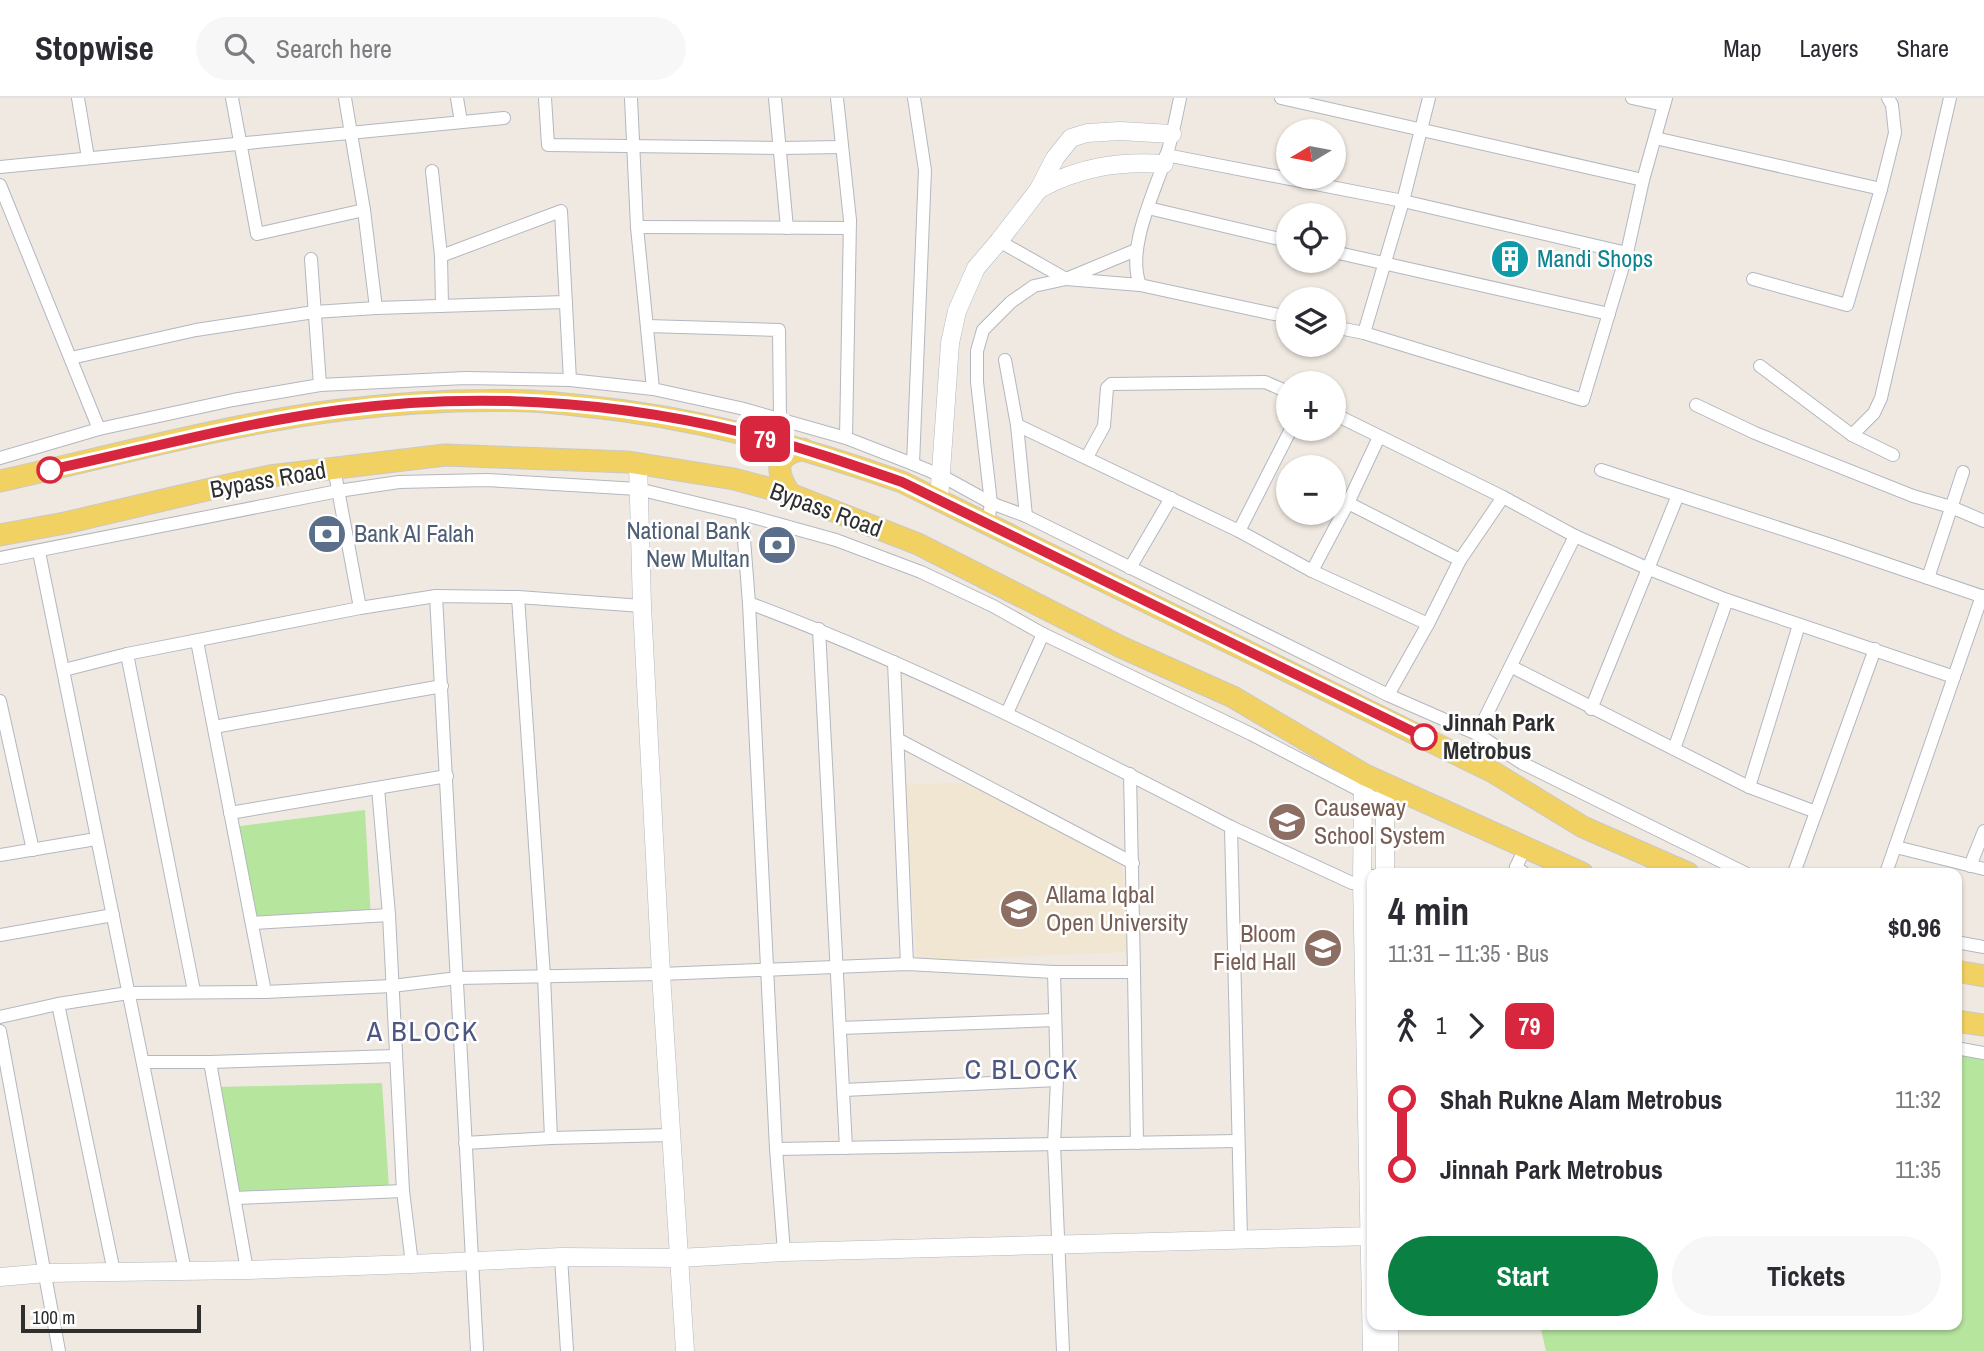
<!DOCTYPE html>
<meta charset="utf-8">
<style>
:root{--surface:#fff;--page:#f7f7f7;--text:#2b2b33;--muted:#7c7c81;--line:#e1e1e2;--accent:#0b8043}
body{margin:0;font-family:"Archivo Narrow",sans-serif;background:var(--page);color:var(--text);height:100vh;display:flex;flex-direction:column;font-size:26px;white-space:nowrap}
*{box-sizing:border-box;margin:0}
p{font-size:23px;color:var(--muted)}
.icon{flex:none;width:38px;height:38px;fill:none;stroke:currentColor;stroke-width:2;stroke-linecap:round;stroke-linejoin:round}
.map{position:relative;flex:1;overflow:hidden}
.side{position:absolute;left:1367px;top:770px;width:595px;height:462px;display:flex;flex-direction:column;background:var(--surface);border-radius:14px;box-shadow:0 2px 5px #0004}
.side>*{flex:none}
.badge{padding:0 14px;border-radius:10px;font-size:24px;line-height:46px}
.needle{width:46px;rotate:260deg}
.buttons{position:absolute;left:1276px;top:21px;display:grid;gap:14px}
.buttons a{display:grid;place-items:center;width:70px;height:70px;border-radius:50%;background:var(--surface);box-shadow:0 2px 5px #0004;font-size:35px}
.scale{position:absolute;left:21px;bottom:18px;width:180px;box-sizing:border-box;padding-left:7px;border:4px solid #2e2e2e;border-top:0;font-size:19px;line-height:24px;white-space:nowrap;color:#2e2e2e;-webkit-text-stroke:5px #fff;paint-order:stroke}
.map>.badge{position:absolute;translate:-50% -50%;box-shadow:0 0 0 4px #fff}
.legs{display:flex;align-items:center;gap:10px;height:77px;padding:0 21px;font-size:23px}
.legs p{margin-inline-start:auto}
.head{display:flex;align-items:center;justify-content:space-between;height:119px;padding:0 21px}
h1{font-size:38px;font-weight:700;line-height:52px}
.button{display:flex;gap:14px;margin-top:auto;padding:14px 21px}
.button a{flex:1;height:80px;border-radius:42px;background:var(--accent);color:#fff;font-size:28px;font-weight:700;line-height:80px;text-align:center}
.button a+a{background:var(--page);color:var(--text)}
ul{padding:0 21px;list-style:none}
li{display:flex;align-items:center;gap:24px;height:70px;font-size:26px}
li i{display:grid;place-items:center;width:10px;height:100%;margin:0 9px;background:currentColor}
li i::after{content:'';width:18px;height:18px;margin:-9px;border:5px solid;border-radius:50%;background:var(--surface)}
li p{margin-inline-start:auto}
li:first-child i{background:linear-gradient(#0000 50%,currentColor 0)}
li:last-child i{background:linear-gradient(currentColor 50%,#0000 0)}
header{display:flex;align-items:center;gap:42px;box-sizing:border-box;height:98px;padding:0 35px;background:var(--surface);border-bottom:2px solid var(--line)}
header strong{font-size:33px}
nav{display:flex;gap:38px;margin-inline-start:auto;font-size:24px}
.search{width:490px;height:63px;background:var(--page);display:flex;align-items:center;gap:18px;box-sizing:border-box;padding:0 24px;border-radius:38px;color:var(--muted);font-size:26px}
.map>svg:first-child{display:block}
.education{fill:#f0e6d1}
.green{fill:#b6e59e}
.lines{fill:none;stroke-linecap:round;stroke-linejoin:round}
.street-casing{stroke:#b4b7c1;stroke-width:14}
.secondary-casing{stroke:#b4b7c1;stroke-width:19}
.primary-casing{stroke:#c9c9c9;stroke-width:23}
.street{stroke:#fff;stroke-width:12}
.secondary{stroke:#fff;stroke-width:18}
.primary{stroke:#f2d163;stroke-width:21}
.line-1-casing{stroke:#fff;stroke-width:16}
.line-1{stroke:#d7263d;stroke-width:10}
.stop-1-dot{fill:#fff;stroke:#d7263d;stroke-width:3.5}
.labels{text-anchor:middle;stroke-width:5;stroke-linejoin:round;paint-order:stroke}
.culture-label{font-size:24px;fill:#0d838f;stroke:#fff;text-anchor:start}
.street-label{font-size:24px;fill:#2e2e2e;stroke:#fff}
.service-label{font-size:24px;fill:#4e5e75;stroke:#fff;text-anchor:end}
.stop-label{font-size:24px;font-weight:bold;fill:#2e2e2e;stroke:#fff;text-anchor:start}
.education-label{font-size:24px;fill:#785e54;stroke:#fff;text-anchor:start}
.quarter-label{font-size:28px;letter-spacing:2px;fill:#4d5680;stroke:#fff}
</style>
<header>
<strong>Stopwise</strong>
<div class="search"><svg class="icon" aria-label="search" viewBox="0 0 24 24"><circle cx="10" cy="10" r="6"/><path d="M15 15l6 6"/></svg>Search here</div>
<nav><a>Map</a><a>Layers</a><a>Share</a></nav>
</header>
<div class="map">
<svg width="1984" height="1253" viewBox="0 0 1984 1253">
<rect width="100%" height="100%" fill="#efe9e1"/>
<polygon class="education" points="966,685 1122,767 1127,854 917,863 904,686"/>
<g class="green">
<polygon points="365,712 371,822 252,830 233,729"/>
<polygon points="1957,951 1984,956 1984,1253 1546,1253 1540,1227 1956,1227"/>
<polygon points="382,985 389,1090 235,1100 219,989"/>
</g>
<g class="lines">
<defs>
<g id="street">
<polyline points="78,0 88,60"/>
<polyline points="232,0 257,136 364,112"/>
<polyline points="345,0 364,112 376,210"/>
<polyline points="457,0 461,24"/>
<polyline points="545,0 548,47 781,50 842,49"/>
<polyline points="631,0 637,129 653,291"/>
<polyline points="775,0 787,130"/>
<polyline points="837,0 850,122 846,340"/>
<path d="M1180 0C1176 20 1172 40 1166 59 1154 96 1126 150 1140 187L1288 219"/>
<polyline points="1281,0 1643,82"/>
<polyline points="1632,0 1664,7"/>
<polyline points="1655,40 1881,91"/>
<polyline points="1166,57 1403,103 1627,155"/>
<polyline points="0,69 504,20"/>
<polyline points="432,73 441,158 442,208"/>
<polyline points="0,87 99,331"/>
<polyline points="1148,110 1288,143"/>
<polyline points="637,129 849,130"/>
<polyline points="999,143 1066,181 1140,187"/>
<polyline points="1334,154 1609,216"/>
<polyline points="441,158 561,113 570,282"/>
<polyline points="311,161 320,287"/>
<polyline points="1753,181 1847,207 1881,91 1895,35 1892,7 1888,0"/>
<polyline points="647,228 779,232 780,321"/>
<polyline points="1334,229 1364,235 1583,302 1627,155 1643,82 1666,0"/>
<polyline points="1364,235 1403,103 1429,0"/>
<polyline points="71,260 196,232 314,214 376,210 566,204"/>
<polyline points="1005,262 1017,327 1026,418"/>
<polyline points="1760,268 1852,337 1893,357"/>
<polyline points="1696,307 1755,335 1913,398 1951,409 1984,423"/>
<polyline points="1334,316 1503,399 1575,438 1649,471 1727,502 1954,579"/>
<polyline points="1017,327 1239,433 1312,473 1428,526"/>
<polyline points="1852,337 1874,315 1881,300 1950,0"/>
<polyline points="1087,359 1104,328 1107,290 1111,286 1265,284 1288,294"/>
<polyline points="0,360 99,331 233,302 320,287 465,280 570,282 653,291 740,310 846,340 913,366 942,378 991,405 1026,418 1388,597 1477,636 1522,665 1745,775"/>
<polyline points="913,366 925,72 914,0"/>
<polyline points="334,370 360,510"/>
<polyline points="1601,372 1834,448 1984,499"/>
<polyline points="1348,405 1460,462"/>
<path d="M742 416 749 505C915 567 1073 647 1231 729L1241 1141"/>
<polyline points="988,425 991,405 977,284 977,253 983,232 1011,204 1034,188 1066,181 1136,152"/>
<polyline points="1239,433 1291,331"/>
<polyline points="39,454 185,1173"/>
<polyline points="0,460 338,393 399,384 487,382 638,391 742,416 836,442 921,474 993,508 1043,536 1251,636 1386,706"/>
<polyline points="1130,470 1171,400"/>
<polyline points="1312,473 1348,405 1379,339"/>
<polyline points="1928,480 1963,374"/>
<polyline points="436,498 477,1253"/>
<polyline points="518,499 544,878 551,1040"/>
<polyline points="749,505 776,1051 784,1154"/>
<polyline points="819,531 846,1050"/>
<polyline points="197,543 265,894"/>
<polyline points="127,556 194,893"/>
<polyline points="894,564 907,866"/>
<polyline points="1512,569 1749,689 1816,714"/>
<polyline points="64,572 127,556 360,510 436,498 518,499 642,508"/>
<polyline points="1388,597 1428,526 1460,462 1503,399"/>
<polyline points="0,603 33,752"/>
<polyline points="1591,611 1678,397"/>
<polyline points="1007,615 1043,536"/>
<polyline points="214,629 442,588"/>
<polyline points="1477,636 1575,438"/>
<polyline points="899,642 1133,765"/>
<polyline points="1674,651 1727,502"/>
<polyline points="1130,676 1134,874"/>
<polyline points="1749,689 1799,527"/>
<polyline points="378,690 389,817 403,1093 412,1166"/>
<polyline points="230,715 447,678"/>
<polyline points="1231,729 1352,785 1362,784 1372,778"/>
<polyline points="1896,749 1984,771"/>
<polyline points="0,757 96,741"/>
<polyline points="1970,768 1984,733"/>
<polyline points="1524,775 1516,769 1525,750"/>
<polyline points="1794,775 1875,551"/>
<polyline points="1886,775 1982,498"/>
<polyline points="252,825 389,817"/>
<polyline points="0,837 113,817"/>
<polyline points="1956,844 1984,849"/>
<polyline points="1054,874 1057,982 1054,1047 1063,1253"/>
<polyline points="58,906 114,1174"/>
<polyline points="0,919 58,906 128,895 265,894 392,888 458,880 661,876 907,866 1054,874 1134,874 1137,1045"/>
<polyline points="840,930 1055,922"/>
<polyline points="0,933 59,1253"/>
<polyline points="1956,950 1984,955"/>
<polyline points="143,964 210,964 395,958"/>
<polyline points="210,964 247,1172"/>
<polyline points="844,992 1057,982"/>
<polyline points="465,1045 551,1040 671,1037"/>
<polyline points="776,1051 1238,1043"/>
<polyline points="235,1100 403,1093"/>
<polyline points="561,1159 567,1253"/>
</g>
<g id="secondary">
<path d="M1039 91C1080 69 1118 63 1164 66"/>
<polyline points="638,365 642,508 661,876 685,1253"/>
<polyline points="939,402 950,245 957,213 976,170 999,143 1039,91 1055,60 1071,40 1087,35 1120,33 1172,36"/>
<polyline points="1365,677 1363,695 1362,784 1372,1253"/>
<polyline points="1385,687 1385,775"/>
<polyline points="0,1179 46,1175 247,1172 412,1166 561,1159 679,1160 784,1154 1372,1138"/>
<polyline points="1389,1227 1389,1253"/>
</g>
<g id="primary">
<path d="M0 383C112 358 228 326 341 312 404 304 468 301 531 303 549 304 566 306 584 308 694 319 797 347 902 384L1493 674 1583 729 1688 775"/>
<path d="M790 396C776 374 773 358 803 351"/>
<polyline points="0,437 65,425 219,389 270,378 445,357 628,364 734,381 790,396 918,446 1121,549 1233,599 1365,677 1582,775"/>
<polyline points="1956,873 1984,878"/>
<polyline points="1956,923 1984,927"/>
</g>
</defs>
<use href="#street" class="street-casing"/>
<use href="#secondary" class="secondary-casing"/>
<use href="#primary" class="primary-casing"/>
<use href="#street" class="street"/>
<use href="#secondary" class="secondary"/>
<use href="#primary" class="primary"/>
</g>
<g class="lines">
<defs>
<path id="line-1" d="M50 372C146 351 242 325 340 312 475 294 613 303 745 335 798 348 850 366 902 384L1424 639"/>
</defs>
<use href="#line-1" class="line-1-casing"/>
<use href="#line-1" class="line-1"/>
</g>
<defs>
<symbol id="building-disc" viewBox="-11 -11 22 22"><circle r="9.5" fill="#0f9aa8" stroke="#fff"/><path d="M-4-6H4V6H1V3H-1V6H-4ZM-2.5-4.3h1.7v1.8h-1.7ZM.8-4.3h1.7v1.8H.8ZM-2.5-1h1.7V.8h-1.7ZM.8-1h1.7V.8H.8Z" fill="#fff"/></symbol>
<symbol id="bank-disc" viewBox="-11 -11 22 22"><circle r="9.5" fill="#5c6f8a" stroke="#fff"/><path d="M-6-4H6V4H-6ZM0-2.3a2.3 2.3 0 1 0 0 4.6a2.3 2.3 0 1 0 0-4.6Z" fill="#fff"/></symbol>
<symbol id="school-disc" viewBox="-11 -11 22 22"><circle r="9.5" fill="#8d6e63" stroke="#fff"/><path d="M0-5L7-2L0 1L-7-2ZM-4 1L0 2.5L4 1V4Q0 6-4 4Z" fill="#fff"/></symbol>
<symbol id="university-disc" viewBox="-11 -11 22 22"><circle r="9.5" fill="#8d6e63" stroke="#fff"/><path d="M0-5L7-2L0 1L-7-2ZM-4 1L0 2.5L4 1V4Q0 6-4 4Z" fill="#fff"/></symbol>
</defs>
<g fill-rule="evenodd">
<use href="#building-disc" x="1488" y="139" width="44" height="44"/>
<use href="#bank-disc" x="305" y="414" width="44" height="44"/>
<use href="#bank-disc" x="755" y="425" width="44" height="44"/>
<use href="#school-disc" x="1265" y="702" width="44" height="44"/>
<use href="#university-disc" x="997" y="789" width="44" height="44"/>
<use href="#school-disc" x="1301" y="828" width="44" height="44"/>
</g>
<g class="stop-1-dot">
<circle cx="50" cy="372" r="12"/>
<circle cx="1424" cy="639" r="12"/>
</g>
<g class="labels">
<g class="culture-label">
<text x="1537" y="169">Mandi Shops</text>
</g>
<g class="street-label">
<text transform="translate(268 382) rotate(-10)" y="8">Bypass Road</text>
<text transform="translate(826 412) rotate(20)" y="8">Bypass Road</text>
</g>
<g class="service-label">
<text x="750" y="441">National Bank<tspan x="750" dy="28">New Multan</tspan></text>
<text x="354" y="444" text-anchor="start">Bank Al Falah</text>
</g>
<g class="stop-label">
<text x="1443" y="633">Jinnah Park<tspan x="1443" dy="28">Metrobus</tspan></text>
</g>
<g class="education-label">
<text x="1314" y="718">Causeway<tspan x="1314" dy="28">School System</tspan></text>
<text x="1046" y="805">Allama Iqbal<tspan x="1046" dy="28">Open University</tspan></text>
<text x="1296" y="844" text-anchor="end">Bloom<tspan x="1296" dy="28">Field Hall</tspan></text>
</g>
<g class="quarter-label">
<text x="423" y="943">A BLOCK</text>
<text x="1022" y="981">C BLOCK</text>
</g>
</g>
</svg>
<div class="buttons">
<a><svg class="needle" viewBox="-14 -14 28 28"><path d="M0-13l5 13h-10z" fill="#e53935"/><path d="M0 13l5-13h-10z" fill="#7c7c81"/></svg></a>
<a><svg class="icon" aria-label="locate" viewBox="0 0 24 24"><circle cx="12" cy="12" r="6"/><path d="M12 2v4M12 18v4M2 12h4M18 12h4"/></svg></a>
<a><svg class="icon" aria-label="layers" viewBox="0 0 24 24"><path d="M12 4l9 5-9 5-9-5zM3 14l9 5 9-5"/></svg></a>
<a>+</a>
<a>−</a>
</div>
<div class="scale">100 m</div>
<b class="badge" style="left:765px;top:341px;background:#d7263d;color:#fff">79</b>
<section class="side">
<div class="head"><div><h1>4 min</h1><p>11:31 – 11:35 · Bus</p></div><b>$0.96</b></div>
<div class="legs"><svg class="icon" aria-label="walk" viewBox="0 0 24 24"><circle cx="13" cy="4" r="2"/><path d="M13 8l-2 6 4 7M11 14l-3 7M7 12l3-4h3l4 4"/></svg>1<svg class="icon" aria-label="forward" viewBox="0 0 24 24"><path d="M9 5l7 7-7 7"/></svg><b class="badge" style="background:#d7263d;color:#fff">79</b></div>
<ul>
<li><i style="color:#d7263d"></i><b>Shah Rukne Alam Metrobus</b><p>11:32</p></li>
<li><i style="color:#d7263d"></i><b>Jinnah Park Metrobus</b><p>11:35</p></li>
</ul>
<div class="button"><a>Start</a><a>Tickets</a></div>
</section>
</div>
